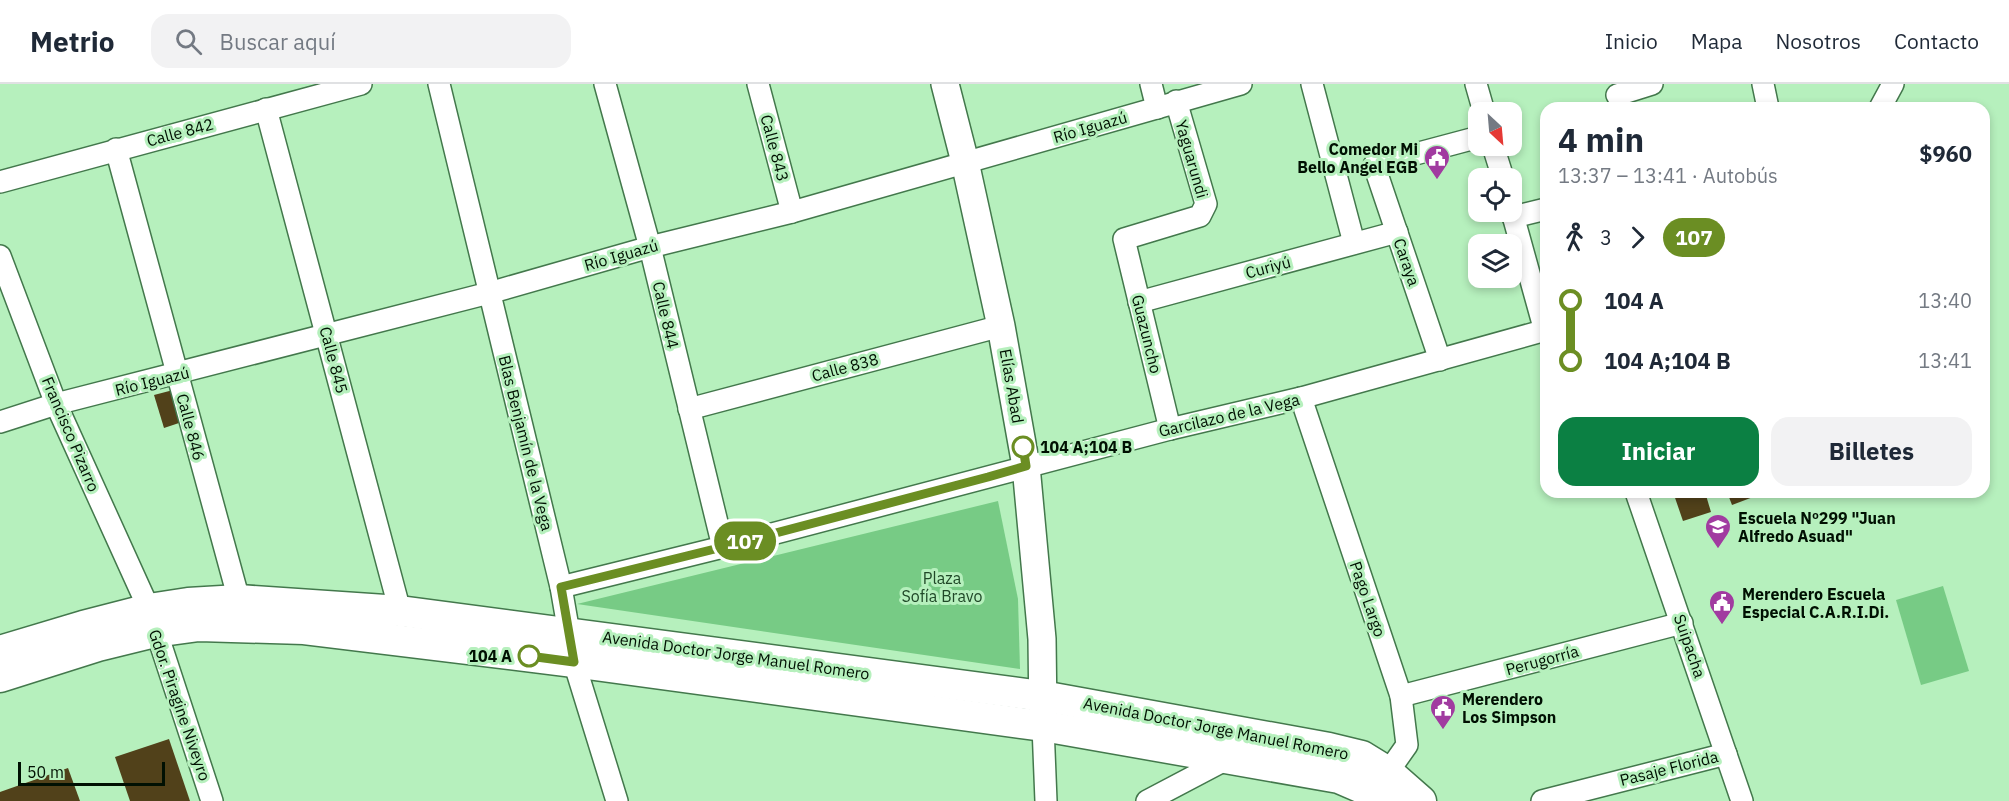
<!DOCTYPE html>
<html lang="es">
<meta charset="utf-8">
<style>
:root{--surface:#fff;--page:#f2f2f3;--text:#1f2937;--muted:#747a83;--line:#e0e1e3;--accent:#0b8043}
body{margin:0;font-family:"IBM Plex Sans",sans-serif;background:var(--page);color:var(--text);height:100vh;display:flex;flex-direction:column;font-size:22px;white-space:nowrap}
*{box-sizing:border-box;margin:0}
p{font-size:20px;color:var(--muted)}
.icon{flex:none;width:33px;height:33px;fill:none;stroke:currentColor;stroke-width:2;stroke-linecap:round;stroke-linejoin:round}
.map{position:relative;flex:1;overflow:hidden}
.drawer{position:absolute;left:1540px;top:18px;width:450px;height:396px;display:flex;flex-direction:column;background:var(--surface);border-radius:18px;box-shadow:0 3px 9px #0003}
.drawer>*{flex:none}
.badge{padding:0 12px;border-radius:20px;font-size:21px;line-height:39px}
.needle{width:39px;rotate:154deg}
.fabs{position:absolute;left:1468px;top:18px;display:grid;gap:12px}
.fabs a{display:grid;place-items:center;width:54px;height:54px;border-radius:12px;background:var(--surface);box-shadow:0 3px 9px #0003;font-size:30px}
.scale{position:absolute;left:18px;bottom:15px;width:147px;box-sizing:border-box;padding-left:6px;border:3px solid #001002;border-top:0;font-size:16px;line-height:21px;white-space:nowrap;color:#001002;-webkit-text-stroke:4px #b6f0bd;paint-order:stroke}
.map>.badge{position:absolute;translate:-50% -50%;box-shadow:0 0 0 3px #fff}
.legs{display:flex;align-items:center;gap:9px;height:66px;padding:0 18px;font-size:20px}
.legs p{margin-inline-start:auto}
.overview{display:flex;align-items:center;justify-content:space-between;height:102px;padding:0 18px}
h1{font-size:33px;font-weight:700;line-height:45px}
.primary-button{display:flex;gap:12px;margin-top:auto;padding:12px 18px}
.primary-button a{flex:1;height:69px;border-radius:18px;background:var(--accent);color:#fff;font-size:24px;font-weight:700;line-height:69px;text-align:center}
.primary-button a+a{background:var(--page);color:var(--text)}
ul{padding:0 18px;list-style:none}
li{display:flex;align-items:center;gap:21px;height:60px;font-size:22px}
li i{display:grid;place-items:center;width:9px;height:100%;margin:0 8px;background:currentColor}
li i::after{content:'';width:15px;height:15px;margin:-8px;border:4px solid;border-radius:50%;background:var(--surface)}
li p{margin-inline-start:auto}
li:first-child i{background:linear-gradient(#0000 50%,currentColor 0)}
li:last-child i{background:linear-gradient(currentColor 50%,#0000 0)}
header{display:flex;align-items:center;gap:36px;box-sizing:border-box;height:84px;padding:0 30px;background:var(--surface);border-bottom:2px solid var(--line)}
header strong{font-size:28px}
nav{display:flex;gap:33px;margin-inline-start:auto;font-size:21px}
.search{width:420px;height:54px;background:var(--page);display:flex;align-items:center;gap:15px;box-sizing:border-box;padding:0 21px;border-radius:18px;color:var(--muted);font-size:22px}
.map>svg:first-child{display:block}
.green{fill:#77cb85}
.building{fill:#51411a}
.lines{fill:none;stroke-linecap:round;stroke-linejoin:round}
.minor-casing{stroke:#43784c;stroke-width:24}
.tertiary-casing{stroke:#43784c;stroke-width:30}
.secondary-casing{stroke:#43784c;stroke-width:33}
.minor{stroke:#fff;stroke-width:21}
.tertiary{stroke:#fff;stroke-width:27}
.secondary{stroke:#fff;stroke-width:30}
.line-1-casing{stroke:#fff;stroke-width:14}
.line-1{stroke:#6b8e23;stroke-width:9}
.stop-1-dot{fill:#fff;stroke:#6b8e23;stroke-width:3}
.labels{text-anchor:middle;stroke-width:6;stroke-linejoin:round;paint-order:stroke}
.street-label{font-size:16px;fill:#001002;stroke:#b6f0bd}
.poi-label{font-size:16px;font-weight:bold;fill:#001002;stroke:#b6f0bd;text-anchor:start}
.stop-label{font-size:16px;font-weight:bold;fill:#001002;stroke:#b6f0bd;text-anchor:start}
.park-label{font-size:16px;fill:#204828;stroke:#b6f0bd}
</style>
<header>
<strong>Metrio</strong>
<div class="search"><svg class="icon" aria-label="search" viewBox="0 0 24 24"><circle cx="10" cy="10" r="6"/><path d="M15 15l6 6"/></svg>Buscar aquí</div>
<nav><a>Inicio</a><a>Mapa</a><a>Nosotros</a><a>Contacto</a></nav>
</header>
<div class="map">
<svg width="2009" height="717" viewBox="0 0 2009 717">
<rect width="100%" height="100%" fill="#b6f0bd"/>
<g class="green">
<polygon points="998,417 1018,515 1020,585 577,520"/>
<polygon points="1943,502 1969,587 1921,601 1896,516"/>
</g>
<g class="building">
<polygon points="177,305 185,337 164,344 154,311"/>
<polygon points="1673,408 1705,408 1711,428 1683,437"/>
<polygon points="1727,408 1760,408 1761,410 1732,421"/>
<polygon points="169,655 190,717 130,717 115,673"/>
<polygon points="68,684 80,717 0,717 0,708"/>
</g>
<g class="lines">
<defs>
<g id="minor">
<polyline points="439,0 561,503 574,578 617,717"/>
<polyline points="605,0 650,163 723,463"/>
<polyline points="758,0 792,128"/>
<polyline points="1151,0 1157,24"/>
<polyline points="1312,0 1354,159"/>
<polyline points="1476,0 1484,28"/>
<polyline points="1763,0 1768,24"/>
<polyline points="1617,11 1652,0"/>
<polyline points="1880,24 1893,0"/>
<polyline points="266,25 400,527"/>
<polyline points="1493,62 1503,94"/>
<polyline points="116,65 239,516"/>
<polyline points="0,98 361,0"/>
<polyline points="1512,128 1545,247"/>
<polyline points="1513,133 1546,125"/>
<polyline points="0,172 56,320 149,525 212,717"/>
<polyline points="1139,218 1397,148"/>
<polyline points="1440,276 1374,81 1479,53"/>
<polyline points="1301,314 1401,612 1407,661 1388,688 1378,698"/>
<polyline points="689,325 1001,242"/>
<polyline points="0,338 56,320 489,209 650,163 792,128 1241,0"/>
<polyline points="1170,345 1124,155 1200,132 1206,120 1176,17"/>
<polyline points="1636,408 1742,717"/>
<polyline points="561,503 723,463 1170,345 1301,314 1546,246"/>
<polyline points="1401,612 1682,539"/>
<polyline points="1043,642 1046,717"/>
<polyline points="1147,717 1227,675"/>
<polyline points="1542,717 1726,670"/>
</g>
<polyline id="tertiary" points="945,0 965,78 1001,242 1026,382 1042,555 1043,634"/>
<g id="secondary">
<polyline points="0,567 83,542 149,525 188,519 239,516 400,527 1042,612 1329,664 1362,672 1388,688 1421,717"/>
<polyline points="0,593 98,562 155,548 199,542 304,545 574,578 1043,642 1339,694 1369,707 1384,717"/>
</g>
</defs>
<use href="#minor" class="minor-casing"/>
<use href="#tertiary" class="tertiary-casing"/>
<use href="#secondary" class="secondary-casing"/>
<use href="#minor" class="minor"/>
<use href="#tertiary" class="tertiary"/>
<use href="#secondary" class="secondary"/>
</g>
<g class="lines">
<defs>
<polyline id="line-1" points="529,572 574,578 561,503 723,463 988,393 1026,382 1023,363"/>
</defs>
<use href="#line-1" class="line-1-casing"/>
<use href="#line-1" class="line-1"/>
</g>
<defs>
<symbol id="civic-pin" viewBox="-11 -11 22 30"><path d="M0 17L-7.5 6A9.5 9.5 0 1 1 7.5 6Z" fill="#a13ba0" stroke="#b6f0bd"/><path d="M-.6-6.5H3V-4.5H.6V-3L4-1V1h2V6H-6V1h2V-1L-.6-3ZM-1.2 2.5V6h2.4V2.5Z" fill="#fff"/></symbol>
<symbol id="school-pin" viewBox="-11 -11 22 30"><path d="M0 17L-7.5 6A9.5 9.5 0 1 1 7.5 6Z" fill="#a13ba0" stroke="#b6f0bd"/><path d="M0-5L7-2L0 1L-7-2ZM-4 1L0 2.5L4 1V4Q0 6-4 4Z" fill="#fff"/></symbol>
</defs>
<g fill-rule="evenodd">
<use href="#civic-pin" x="1422" y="59" width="30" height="40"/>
<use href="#school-pin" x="1703" y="428" width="30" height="40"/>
<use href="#civic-pin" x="1707" y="504" width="30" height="40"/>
<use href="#civic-pin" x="1428" y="609" width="30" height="40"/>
</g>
<g class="stop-1-dot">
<circle cx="1023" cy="363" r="10"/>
<circle cx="529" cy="572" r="10"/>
</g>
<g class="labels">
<g class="street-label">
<text transform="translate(1090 43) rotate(-16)" y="6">Río Iguazú</text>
<text transform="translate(180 48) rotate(-15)" y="6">Calle 842</text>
<text transform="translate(775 64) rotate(75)" y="6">Calle 843</text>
<text transform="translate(1192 75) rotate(74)" y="6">Yaguarundi</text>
<text transform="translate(621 171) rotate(-16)" y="6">Río Iguazú</text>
<text transform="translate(1407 178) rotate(71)" y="6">Caraya</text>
<text transform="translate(1268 183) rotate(-15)" y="6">Curiyú</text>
<text transform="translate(666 231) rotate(77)" y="6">Calle 844</text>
<text transform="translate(1147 250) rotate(76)" y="6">Guazuncho</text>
<text transform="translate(334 276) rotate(75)" y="6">Calle 845</text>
<text transform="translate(845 283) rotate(-15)" y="6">Calle 838</text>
<text transform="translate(152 297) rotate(-14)" y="6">Río Iguazú</text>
<text transform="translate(1012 302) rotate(80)" y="6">Elías Abad</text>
<text transform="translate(1229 331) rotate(-13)" y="6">Garcilazo de la Vega</text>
<text transform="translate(191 343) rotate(75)" y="6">Calle 846</text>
<text transform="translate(71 350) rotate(67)" y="6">Francisco Pizarro</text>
<text transform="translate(526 359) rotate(76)" y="6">Blas Benjamín de la Vega</text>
<text transform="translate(1368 515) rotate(71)" y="6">Pago Largo</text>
<text transform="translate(1690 562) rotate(71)" y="6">Suipacha</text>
<text transform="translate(736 571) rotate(8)" y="6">Avenida Doctor Jorge Manuel Romero</text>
<text transform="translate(1542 576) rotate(-15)" y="6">Perugorría</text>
<text transform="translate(180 621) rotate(71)" y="6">Gdor. Piragine Niveyro</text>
<text transform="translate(1216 644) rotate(11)" y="6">Avenida Doctor Jorge Manuel Romero</text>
<text transform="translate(1669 684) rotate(-14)" y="6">Pasaje Florida</text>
</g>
<g class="poi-label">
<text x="1418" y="71" text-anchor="end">Comedor Mi<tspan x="1418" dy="18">Bello Angel EGB</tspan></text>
<text x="1738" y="440">Escuela Nº299 "Juan<tspan x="1738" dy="18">Alfredo Asuad"</tspan></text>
<text x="1742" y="516">Merendero Escuela<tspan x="1742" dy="18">Especial C.A.R.I.Di.</tspan></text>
<text x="1462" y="621">Merendero<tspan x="1462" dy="18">Los Simpson</tspan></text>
</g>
<g class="stop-label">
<text x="1040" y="369">104 A;104 B</text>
<text x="512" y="578" text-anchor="end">104 A</text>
</g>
<g class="park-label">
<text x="942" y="500">Plaza<tspan x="942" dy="18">Sofía Bravo</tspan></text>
</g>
</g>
</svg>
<div class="fabs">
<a><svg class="needle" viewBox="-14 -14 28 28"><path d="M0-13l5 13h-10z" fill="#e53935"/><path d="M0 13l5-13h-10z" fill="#747a83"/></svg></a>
<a><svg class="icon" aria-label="locate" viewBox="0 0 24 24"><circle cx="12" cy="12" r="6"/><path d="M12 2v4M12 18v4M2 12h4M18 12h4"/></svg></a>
<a><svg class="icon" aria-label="layers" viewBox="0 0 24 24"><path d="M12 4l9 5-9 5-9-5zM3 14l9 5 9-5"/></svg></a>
</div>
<div class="scale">50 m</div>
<b class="badge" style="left:745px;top:457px;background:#6b8e23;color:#fff">107</b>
<section class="drawer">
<div class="overview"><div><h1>4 min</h1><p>13:37 – 13:41 · Autobús</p></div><b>$960</b></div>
<div class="legs"><svg class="icon" aria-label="walk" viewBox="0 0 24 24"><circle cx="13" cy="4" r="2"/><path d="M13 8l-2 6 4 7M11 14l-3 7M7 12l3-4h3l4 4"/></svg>3<svg class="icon" aria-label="forward" viewBox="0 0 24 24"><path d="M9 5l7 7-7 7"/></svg><b class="badge" style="background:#6b8e23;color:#fff">107</b></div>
<ul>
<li><i style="color:#6b8e23"></i><b>104 A</b><p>13:40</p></li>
<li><i style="color:#6b8e23"></i><b>104 A;104 B</b><p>13:41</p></li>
</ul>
<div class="primary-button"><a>Iniciar</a><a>Billetes</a></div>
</section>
</div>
